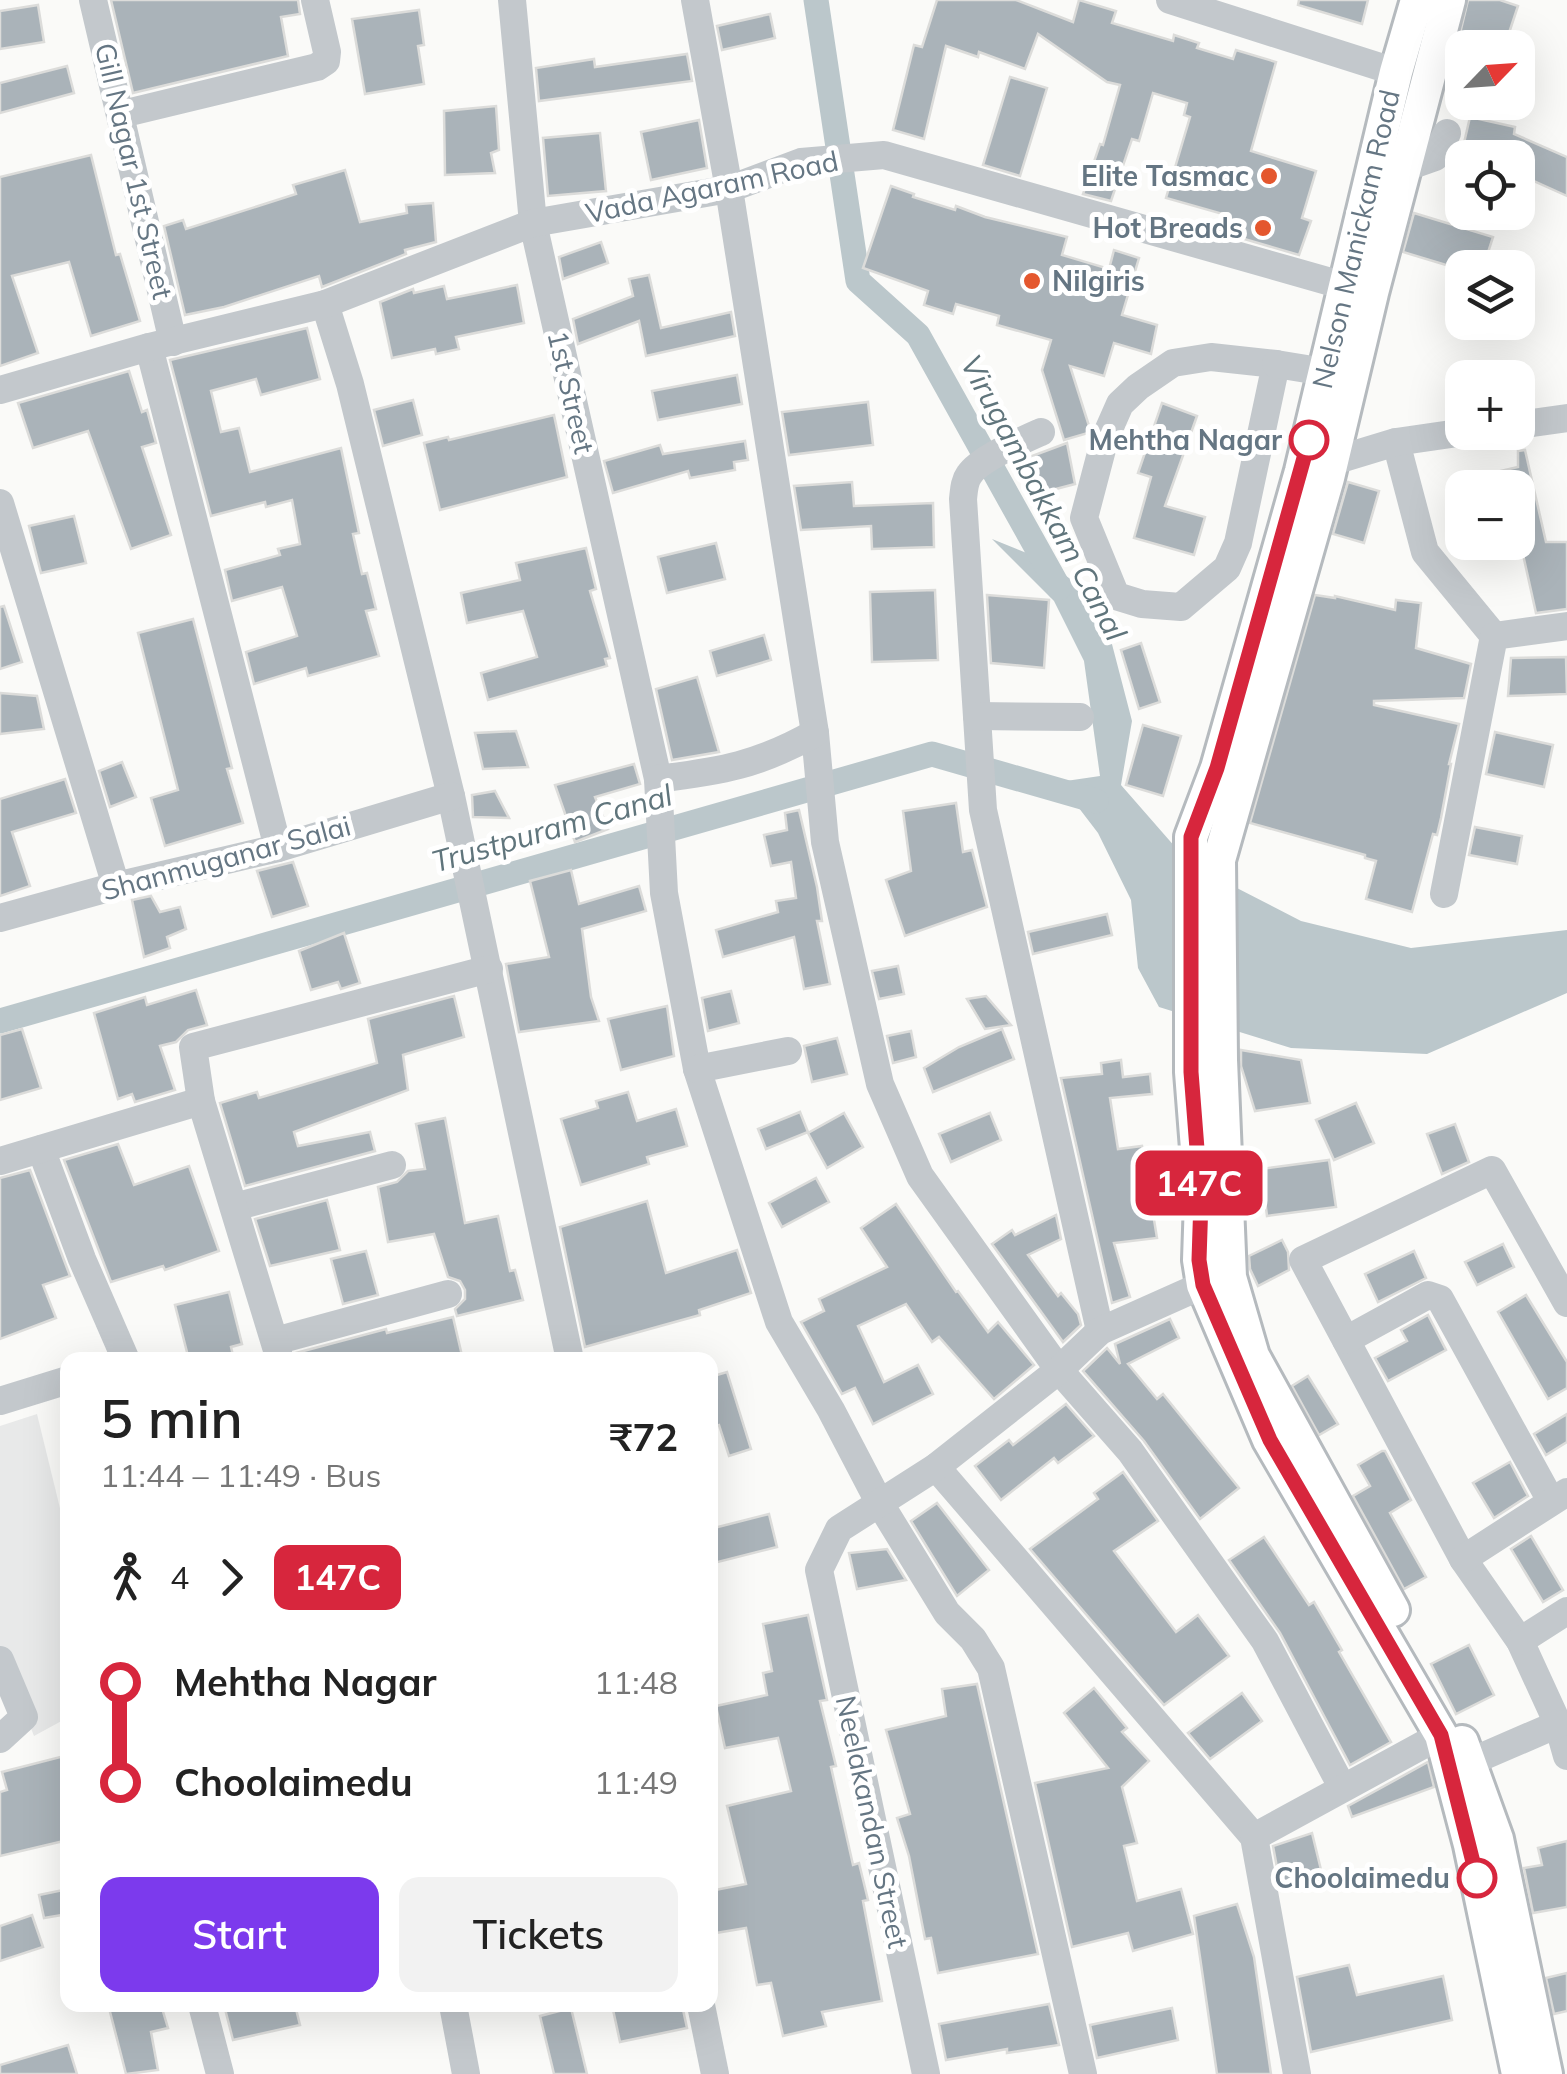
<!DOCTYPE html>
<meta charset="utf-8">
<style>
:root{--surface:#fff;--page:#f2f2f2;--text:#222;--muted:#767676;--accent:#7c3aed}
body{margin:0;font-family:Mulish,sans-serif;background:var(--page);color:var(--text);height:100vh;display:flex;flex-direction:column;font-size:38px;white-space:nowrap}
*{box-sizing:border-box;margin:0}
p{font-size:32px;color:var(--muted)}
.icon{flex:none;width:55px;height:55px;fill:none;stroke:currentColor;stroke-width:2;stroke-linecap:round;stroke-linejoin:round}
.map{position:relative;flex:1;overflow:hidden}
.drawer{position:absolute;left:60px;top:1352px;width:658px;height:660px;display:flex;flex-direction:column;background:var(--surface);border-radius:20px;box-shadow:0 10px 40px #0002}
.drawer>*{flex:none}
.badge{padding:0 20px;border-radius:15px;font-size:35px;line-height:65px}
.needle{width:65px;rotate:65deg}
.controls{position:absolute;left:1445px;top:30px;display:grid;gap:20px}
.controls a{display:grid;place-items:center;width:90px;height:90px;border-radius:20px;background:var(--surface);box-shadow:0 10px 40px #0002;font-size:50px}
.map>.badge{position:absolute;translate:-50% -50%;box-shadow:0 0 0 5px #fff}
.legs{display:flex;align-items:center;gap:15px;height:110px;padding:0 40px;font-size:32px}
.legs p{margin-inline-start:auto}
.summary{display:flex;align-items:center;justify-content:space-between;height:170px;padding:0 40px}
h1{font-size:55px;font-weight:600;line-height:75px}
.primary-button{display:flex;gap:20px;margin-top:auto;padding:20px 40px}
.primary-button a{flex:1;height:115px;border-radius:20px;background:var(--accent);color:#fff;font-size:40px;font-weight:600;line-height:115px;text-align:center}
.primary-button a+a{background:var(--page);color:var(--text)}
ul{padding:0 40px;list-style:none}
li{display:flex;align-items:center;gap:35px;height:100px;font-size:38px}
li i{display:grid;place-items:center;width:15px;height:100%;margin:0 12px;background:currentColor}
li i::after{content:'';width:25px;height:25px;margin:-12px;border:8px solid;border-radius:50%;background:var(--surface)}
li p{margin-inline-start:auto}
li:first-child i{background:linear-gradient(#0000 50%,currentColor 0)}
li:last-child i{background:linear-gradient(currentColor 50%,#0000 0)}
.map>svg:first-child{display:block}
.built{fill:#e8e9e9}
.water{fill:#bbc7cb}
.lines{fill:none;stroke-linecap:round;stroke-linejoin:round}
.canal{stroke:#bbc7cb;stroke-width:25}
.building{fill:#aab3b9;stroke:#dcdcda;stroke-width:2.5}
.major-casing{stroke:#b5babe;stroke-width:38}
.minor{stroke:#c3c8cc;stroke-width:28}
.major{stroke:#fff;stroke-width:32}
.line-1-casing{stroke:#fff;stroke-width:22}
.line-1{stroke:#d7263d;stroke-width:15}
.poi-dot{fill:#e4572e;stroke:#fff;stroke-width:4}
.stop-1-dot{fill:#fff;stroke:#d7263d;stroke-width:5}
.labels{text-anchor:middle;stroke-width:10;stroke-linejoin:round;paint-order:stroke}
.street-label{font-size:28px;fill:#657683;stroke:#fff}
.poi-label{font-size:28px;font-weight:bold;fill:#657683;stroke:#fff;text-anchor:end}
.stop-label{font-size:28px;font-weight:bold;fill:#657683;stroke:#fff;text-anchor:end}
.water-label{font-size:30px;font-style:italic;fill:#60757c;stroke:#fff}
</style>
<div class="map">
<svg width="1567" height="2074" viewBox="0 0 1567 2074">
<rect width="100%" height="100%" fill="#fafaf8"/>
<polygon class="built" points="37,1414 67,1537 67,1718 34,1736 0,1649 0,1426"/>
<polygon class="water" points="992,539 1044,560 1080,586 1107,625 1132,721 1121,785 1190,864 1301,921 1411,948 1567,930 1567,993 1427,1054 1291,1048 1159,1007 1138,968 1131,900 1098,833 1059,782 1100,776 1084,661 1054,601"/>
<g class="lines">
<g class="canal">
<polyline points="816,0 858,281 918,335 1059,588"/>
<polyline points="0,1021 932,754 1096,801"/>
</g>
</g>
<g class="building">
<polygon points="111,0 298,0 300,14 281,17 288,56 133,93"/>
<polygon points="937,0 1016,0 1073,22 1079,0 1116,11 1112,23 1173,41 1174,35 1199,43 1197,48 1233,59 1236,50 1276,62 1251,151 1316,171 1302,218 1311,221 1299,255 1217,231 1223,214 1166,198 1190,117 1184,115 1187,103 1153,93 1139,141 1132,139 1111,201 1083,194 1100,144 1103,145 1120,85 1107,82 1038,34 1025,69 979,52 978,57 946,46 924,139 893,130 914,45 922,47"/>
<polygon points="1299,0 1368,0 1362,24 1298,5"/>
<polygon points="1468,0 1500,0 1518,6 1504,48 1462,48 1462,93 1447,88"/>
<polygon points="38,5 44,42 0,49 0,11"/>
<polygon points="419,10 424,45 418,46 424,84 365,94 352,19"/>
<polygon points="770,14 775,38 722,50 717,26"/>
<polygon points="687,54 692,81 539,101 536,68 594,59 595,67"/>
<polygon points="67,66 74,93 0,113 0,83"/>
<polygon points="1010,77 1047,88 1020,176 983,165"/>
<polygon points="496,106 499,150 491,153 495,173 445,175 444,111"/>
<polygon points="1470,117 1515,127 1514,134 1567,157 1567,196 1518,174 1526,157 1464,143"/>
<polygon points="699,120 707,168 651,180 641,132"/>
<polygon points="600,133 606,191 548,196 543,138"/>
<polygon points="91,155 116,255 120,254 140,321 91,336 69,262 12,276 38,353 0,366 0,177"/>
<polygon points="345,170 360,222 407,213 406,205 433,203 436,242 405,250 406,254 322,287 319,276 224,307 185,315 164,226 183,220 186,229 296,194 293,185"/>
<polygon points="891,186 914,194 913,197 955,210 956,206 985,217 1067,237 1062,255 1109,269 1114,250 1139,258 1122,315 1157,325 1151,354 1114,343 1104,376 1070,366 1090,429 1088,433 1064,440 1042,370 1051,340 997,325 999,316 956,304 953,314 924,305 928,291 863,268"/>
<polygon points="1414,213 1493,237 1483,268 1456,268 1403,252"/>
<polygon points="601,242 608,263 563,279 559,257"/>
<polygon points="649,275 661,328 731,312 735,336 646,356 639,321 578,344 573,319 633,296 629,279"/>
<polygon points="517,285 524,323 456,337 459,349 436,354 435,349 392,358 380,302 413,289 414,293 444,286 447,299"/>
<polygon points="307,328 320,379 261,395 256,379 211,391 221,432 239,428 250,472 341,448 359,533 353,534 362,574 367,573 376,609 366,611 379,656 308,676 306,668 254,684 246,652 297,636 282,587 232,601 225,570 280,555 278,549 300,544 292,500 266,507 265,502 211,516 170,360"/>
<polygon points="129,371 142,412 147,410 156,443 142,447 171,535 131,549 88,431 33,448 18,403"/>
<polygon points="737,375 742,404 658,420 652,391"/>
<polygon points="413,400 422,435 383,446 374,410"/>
<polygon points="868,402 873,445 789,455 782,412"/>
<polygon points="1162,403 1197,416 1165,506 1205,517 1194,555 1134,538 1151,477 1138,473"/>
<polygon points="554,415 567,477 440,510 424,443 448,437 449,440"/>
<polygon points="745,441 748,460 734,462 735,470 690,478 688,471 613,493 604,461 660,445 663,454"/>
<polygon points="1067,443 1075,484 1033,495 1024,459"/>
<polygon points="1525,450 1546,542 1567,542 1567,609 1536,613 1518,532 1518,488 1463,488 1462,480 1518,467 1518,451"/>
<polygon points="852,482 854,506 933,503 934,547 872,549 871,526 801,530 794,486"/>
<polygon points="1348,482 1379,491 1364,543 1333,534"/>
<polygon points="74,516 86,563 41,573 29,526"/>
<polygon points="716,543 725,579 667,593 658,557"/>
<polygon points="586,548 596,589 590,591 610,658 605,659 607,666 488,700 481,673 537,657 523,611 467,623 461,593 520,580 516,563"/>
<polygon points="935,590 938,660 872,662 870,592"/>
<polygon points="987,595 1049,600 1044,668 991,663"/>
<polygon points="1315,595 1335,598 1335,596 1395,610 1396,600 1421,603 1416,648 1471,664 1464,698 1374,701 1374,705 1459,724 1449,764 1451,764 1441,818 1437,835 1433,834 1412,912 1366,899 1376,861 1365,858 1365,855 1250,823"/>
<polygon points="4,606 22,662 0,669 0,607"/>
<polygon points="193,619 232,768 227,769 243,823 165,846 151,798 178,790 138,633"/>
<polygon points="764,635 771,660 717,676 710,651"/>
<polygon points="1141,643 1160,702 1139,709 1121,650"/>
<polygon points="1566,657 1567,694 1508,696 1511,658"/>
<polygon points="697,677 719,752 672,760 656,689"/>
<polygon points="0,693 37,696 44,729 0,734"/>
<polygon points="1143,725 1181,736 1163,796 1126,785"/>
<polygon points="516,731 528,767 483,769 475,733"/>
<polygon points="1495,732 1553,745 1544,787 1486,774"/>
<polygon points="122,762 136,797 110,807 99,771"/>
<polygon points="634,764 640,784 595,797 608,829 575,842 555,785"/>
<polygon points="65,779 76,813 12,832 30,886 0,896 0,799"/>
<polygon points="495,791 509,818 473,817 472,795"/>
<polygon points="956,803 963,852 972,850 987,907 905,936 886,880 911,871 903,811"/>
<polygon points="799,810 817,887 822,921 817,921 830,984 804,989 794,937 723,957 716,930 778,912 776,901 796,898 791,862 771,866 764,835 787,830 785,813"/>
<polygon points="1475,827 1522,836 1517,864 1469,855"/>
<polygon points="293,862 308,906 272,917 257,871"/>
<polygon points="571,870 579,904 639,886 646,911 582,929 591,997 599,1021 519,1032 506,964 549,957 530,881"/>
<polygon points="151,896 160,912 180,907 186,929 167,937 170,948 144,957 132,900"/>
<polygon points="1107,914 1112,935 1033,954 1028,932"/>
<polygon points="344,933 360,983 341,989 338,982 311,990 299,951"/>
<polygon points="898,966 904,994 879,999 872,971"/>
<polygon points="196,990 207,1025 188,1030 176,1042 160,1046 175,1090 135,1102 132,1094 118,1099 94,1013 145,997 147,1005"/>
<polygon points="731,991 739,1023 708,1031 702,998"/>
<polygon points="454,996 464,1037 403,1055 408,1090 294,1132 298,1146 370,1132 375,1151 245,1186 220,1103 257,1092 259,1098 377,1063 368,1019"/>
<polygon points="986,996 1011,1025 985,1029 967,999"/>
<polygon points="667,1006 674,1056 621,1070 608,1019"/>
<polygon points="22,1029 41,1088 0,1100 0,1035"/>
<polygon points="1002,1029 1014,1059 933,1092 924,1068 959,1047"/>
<polygon points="911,1031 916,1057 893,1063 887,1036"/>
<polygon points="837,1038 847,1074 812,1082 804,1046"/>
<polygon points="1241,1050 1301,1060 1310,1103 1255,1111 1241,1066"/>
<polygon points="1121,1060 1123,1077 1150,1074 1152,1094 1110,1098 1118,1149 1142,1146 1157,1238 1114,1243 1130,1297 1112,1303 1061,1078 1102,1074 1101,1063"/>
<polygon points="628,1092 637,1121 676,1109 687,1146 647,1157 649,1164 581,1185 561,1119 598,1108 596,1101"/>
<polygon points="1356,1103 1374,1143 1334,1160 1316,1120"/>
<polygon points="800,1112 808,1132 766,1149 758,1129"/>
<polygon points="844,1113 863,1147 827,1168 808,1133"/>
<polygon points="990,1113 1001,1140 951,1162 939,1134"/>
<polygon points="445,1118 465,1223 498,1216 510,1271 515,1270 523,1300 457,1316 455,1309 465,1299 465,1290 460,1281 448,1277 434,1234 388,1242 378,1187 397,1182 408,1171 425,1169 416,1124"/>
<polygon points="1455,1124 1469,1162 1442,1174 1427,1134"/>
<polygon points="118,1144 134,1185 189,1166 219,1251 165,1270 163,1266 111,1282 64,1160"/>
<polygon points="1329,1160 1336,1207 1267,1216 1261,1169"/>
<polygon points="30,1170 70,1276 43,1285 56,1318 0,1339 0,1178"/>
<polygon points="816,1178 829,1202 782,1227 769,1203"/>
<polygon points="327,1200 340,1250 270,1266 255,1219"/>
<polygon points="647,1201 666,1273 737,1250 751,1293 699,1310 700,1315 585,1347 560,1227"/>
<polygon points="896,1204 956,1292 958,1291 988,1332 998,1322 1034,1365 994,1399 939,1337 932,1342 906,1304 858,1326 884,1382 918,1365 933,1394 873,1424 855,1388 842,1394 801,1322 824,1311 819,1299 887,1267 861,1228"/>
<polygon points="1056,1215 1061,1239 1028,1255 1058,1296 1061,1293 1078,1314 1081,1325 1063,1342 992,1244 1012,1230 1015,1235"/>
<polygon points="1282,1240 1288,1252 1289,1270 1258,1286 1250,1269 1249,1256"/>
<polygon points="1503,1244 1514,1267 1477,1285 1465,1262"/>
<polygon points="366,1251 378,1295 343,1304 331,1259"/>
<polygon points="1414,1251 1426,1278 1378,1302 1365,1274"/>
<polygon points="229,1292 242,1344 231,1347 234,1360 189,1360 175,1305"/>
<polygon points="1526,1295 1567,1362 1567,1388 1548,1399 1498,1312"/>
<polygon points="1428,1315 1446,1350 1388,1381 1375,1358 1407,1341 1401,1330"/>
<polygon points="453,1317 463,1360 297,1360 296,1353 386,1329 387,1333"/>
<polygon points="1170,1319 1179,1338 1128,1364 1157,1399 1163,1394 1239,1488 1200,1519 1144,1441 1083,1371 1107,1348 1120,1364 1115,1344"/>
<polygon points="727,1372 751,1449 729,1456 719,1425 710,1428 710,1377"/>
<polygon points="1308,1376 1338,1424 1319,1435 1292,1386"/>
<polygon points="1066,1404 1094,1436 1058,1463 1054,1458 1001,1500 975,1466 1009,1440 1013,1445"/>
<polygon points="1567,1414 1567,1442 1546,1455 1534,1434"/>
<polygon points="1382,1451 1385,1451 1411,1500 1390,1513 1426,1577 1404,1589 1353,1496 1370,1486 1358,1465"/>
<polygon points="1510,1462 1528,1496 1494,1518 1473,1483"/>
<polygon points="1123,1472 1158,1521 1114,1551 1176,1632 1198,1615 1229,1656 1164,1705 1030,1549 1098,1499 1094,1493"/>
<polygon points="937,1503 989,1570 957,1596 911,1521"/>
<polygon points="769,1514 777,1547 710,1564 710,1529"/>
<polygon points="1531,1536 1563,1590 1543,1602 1511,1549"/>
<polygon points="1264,1537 1309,1605 1314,1602 1342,1650 1339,1652 1391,1742 1350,1765 1280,1633 1229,1560"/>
<polygon points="887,1549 906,1580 857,1589 849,1553"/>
<polygon points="808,1615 827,1700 820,1701 836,1766 831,1767 853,1865 859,1863 868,1900 863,1901 882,2001 822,2012 826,2026 783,2036 771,1983 757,1985 746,1928 710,1934 710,1891 746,1884 727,1806 791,1791 778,1738 725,1748 716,1706 767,1695 763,1673 772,1671 763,1624"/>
<polygon points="1469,1645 1494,1695 1456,1714 1431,1664"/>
<polygon points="977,1684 1038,1954 938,1973 931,1938 925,1939 909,1856 897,1818 910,1814 886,1730 946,1716 942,1689"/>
<polygon points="1094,1688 1127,1728 1122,1732 1149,1761 1122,1787 1137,1843 1124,1846 1137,1901 1181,1889 1193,1934 1133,1951 1128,1933 1072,1947 1035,1783 1108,1768 1064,1713"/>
<polygon points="1242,1693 1262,1721 1210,1759 1188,1733"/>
<polygon points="68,1755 68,1840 0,1856 0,1792 7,1790 2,1772"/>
<polygon points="1428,1762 1434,1787 1352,1817 1348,1806"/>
<polygon points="1312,1833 1323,1878 1281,1889 1273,1846"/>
<polygon points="1567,1841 1567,1907 1533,1913 1524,1868 1542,1865 1538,1848"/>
<polygon points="68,1889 68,1914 44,1918 39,1895"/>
<polygon points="1237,1904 1254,1957 1271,2074 1217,2074 1194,1916"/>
<polygon points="32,1915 43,1947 0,1961 0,1926"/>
<polygon points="1349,1965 1357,1995 1443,1976 1452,2020 1311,2052 1297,1977"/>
<polygon points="1567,1973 1567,2011 1554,2014 1546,1978"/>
<polygon points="1049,2004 1059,2045 1007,2053 1007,2049 946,2060 939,2024"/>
<polygon points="122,2005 161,2005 168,2028 151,2032 158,2070 126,2074 109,2008"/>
<polygon points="224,2005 295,2005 300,2025 233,2040"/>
<polygon points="612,2005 682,2005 687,2028 620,2042"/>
<polygon points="571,2008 587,2074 554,2074 540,2016"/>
<polygon points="1172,2008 1178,2040 1097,2058 1090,2025"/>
<polygon points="68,2045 77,2074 0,2074 0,2065"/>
</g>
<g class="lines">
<defs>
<g id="major">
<polyline points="1417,0 1396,72 1301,471 1217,768 1191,837 1191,1072 1201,1200 1199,1260 1203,1285 1269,1440 1441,1735 1470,1845 1518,2074"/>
<polyline points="1393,1610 1253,1356 1230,1277 1221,1060 1219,860 1328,478 1372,293 1449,0"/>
<polyline points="1462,1742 1497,1839 1546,2074"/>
</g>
</defs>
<use href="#major" class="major-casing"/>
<g class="minor">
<polyline points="93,0 173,342"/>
<polyline points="512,0 533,223 658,779 664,893 697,1069 779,1322 831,1410 879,1502 947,1613 973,1639 991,1668 1083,2074"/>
<polyline points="695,0 729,189 815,733 825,842 880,1084 920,1176 1059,1370 1130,1451 1265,1641 1342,1787"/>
<polyline points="1170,0 1396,72"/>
<polyline points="122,114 317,67 326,61 327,52 315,0"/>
<polyline points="1406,161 1418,163 1435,157 1447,133"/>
<polyline points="325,304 350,384 451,796 570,1360"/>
<polyline points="149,347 278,848"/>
<polygon points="1211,357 1276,364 1238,543 1227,568 1181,607 1142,604 1116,596 1084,518 1105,438 1120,404 1138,387 1173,363"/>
<polyline points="1276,364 1325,372"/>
<polyline points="0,390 149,347 325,304 533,223 729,189 801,162 884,155 1366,292"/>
<polyline points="1518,425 1567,418"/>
<path d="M1041 432C1023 440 979 459 969 475 964 482 964 491 963 499L983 810 1100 1331"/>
<polyline points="1396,442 1425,552 1494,636"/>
<polyline points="1317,466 1396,442 1465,432"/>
<polyline points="0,503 116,886"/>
<polyline points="977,716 1080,717"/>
<path d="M658 779C721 771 759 765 815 733"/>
<polyline points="1444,894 1494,636 1567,626"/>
<polyline points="0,918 116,886 278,848 451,796"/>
<polyline points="697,1069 788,1051"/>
<polyline points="41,1149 82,1259 126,1360"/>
<polyline points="0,1161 201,1101"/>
<polyline points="234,1207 392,1165"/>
<polyline points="1567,1303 1492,1170 1303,1260 1463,1559 1520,1641 1558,1724 1567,1756"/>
<polyline points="1346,1340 1428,1295 1440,1299 1551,1501"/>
<polyline points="275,1341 448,1294"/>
<polyline points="280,1360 201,1101 193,1047 489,969"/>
<polyline points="0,1401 68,1380"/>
<polyline points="936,1467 1254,1837 1297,2074"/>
<polyline points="1463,1559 1567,1492"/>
<polyline points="1520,1641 1567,1611"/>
<polyline points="0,1660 24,1717 0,1739"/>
<polyline points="1470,1762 1558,1724"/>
<polyline points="1254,1837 1441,1735"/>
<polyline points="202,2005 220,2074"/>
<polyline points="453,2005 466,2074"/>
<polyline points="701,2005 715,2074"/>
<polyline points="926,2074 819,1570 839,1529 936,1467 1059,1370 1100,1331 1203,1285"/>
</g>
<use href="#major" class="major"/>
</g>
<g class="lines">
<defs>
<polyline id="line-1" points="1309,440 1217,768 1191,837 1191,1072 1201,1200 1199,1260 1203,1285 1270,1440 1441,1735 1477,1878"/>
</defs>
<use href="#line-1" class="line-1-casing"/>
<use href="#line-1" class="line-1"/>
</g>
<g class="poi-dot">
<circle cx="1269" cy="176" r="10"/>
<circle cx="1263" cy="228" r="10"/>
<circle cx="1032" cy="281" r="10"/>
</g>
<g class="stop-1-dot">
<circle cx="1309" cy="440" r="18"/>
<circle cx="1477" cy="1878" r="18"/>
</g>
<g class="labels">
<g class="street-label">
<text transform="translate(134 171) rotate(77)" y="10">Gill Nagar 1st Street</text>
<text transform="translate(712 187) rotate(-12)" y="10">Vada Agaram Road</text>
<text transform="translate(1356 239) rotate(-77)" y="10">Nelson Manickam Road</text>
<text transform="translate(571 392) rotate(77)" y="10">1st Street</text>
<text transform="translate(226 858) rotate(-15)" y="10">Shanmuganar Salai</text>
<text transform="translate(872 1822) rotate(78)" y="10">Neelakandan Street</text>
</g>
<g class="poi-label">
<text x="1249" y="186">Elite Tasmac</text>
<text x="1243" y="238">Hot Breads</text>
<text x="1052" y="291" text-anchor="start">Nilgiris</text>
</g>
<g class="stop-label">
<text x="1282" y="450">Mehtha Nagar</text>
<text x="1450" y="1888">Choolaimedu</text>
</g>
<g class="water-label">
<text transform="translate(1043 498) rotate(62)" y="10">Virugambakkam Canal</text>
<text transform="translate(552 829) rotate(-16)" y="10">Trustpuram Canal</text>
</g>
</g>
</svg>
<div class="controls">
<a><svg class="needle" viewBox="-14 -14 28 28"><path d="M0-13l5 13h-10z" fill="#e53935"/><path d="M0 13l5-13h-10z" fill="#767676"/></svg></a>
<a><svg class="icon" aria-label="locate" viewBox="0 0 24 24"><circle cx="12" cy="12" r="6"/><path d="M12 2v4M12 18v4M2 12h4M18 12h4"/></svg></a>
<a><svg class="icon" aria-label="layers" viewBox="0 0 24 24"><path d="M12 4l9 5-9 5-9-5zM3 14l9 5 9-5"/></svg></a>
<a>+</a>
<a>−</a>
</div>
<b class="badge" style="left:1199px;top:1183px;background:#d7263d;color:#fff">147C</b>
<section class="drawer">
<div class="summary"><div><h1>5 min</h1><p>11:44 – 11:49 · Bus</p></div><b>₹72</b></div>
<div class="legs"><svg class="icon" aria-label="walk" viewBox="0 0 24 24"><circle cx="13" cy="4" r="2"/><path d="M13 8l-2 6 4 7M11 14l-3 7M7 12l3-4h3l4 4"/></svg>4<svg class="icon" aria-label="forward" viewBox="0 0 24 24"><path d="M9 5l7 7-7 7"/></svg><b class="badge" style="background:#d7263d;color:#fff">147C</b></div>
<ul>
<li><i style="color:#d7263d"></i><b>Mehtha Nagar</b><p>11:48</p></li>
<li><i style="color:#d7263d"></i><b>Choolaimedu</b><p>11:49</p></li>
</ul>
<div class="primary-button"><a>Start</a><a>Tickets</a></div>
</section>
</div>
